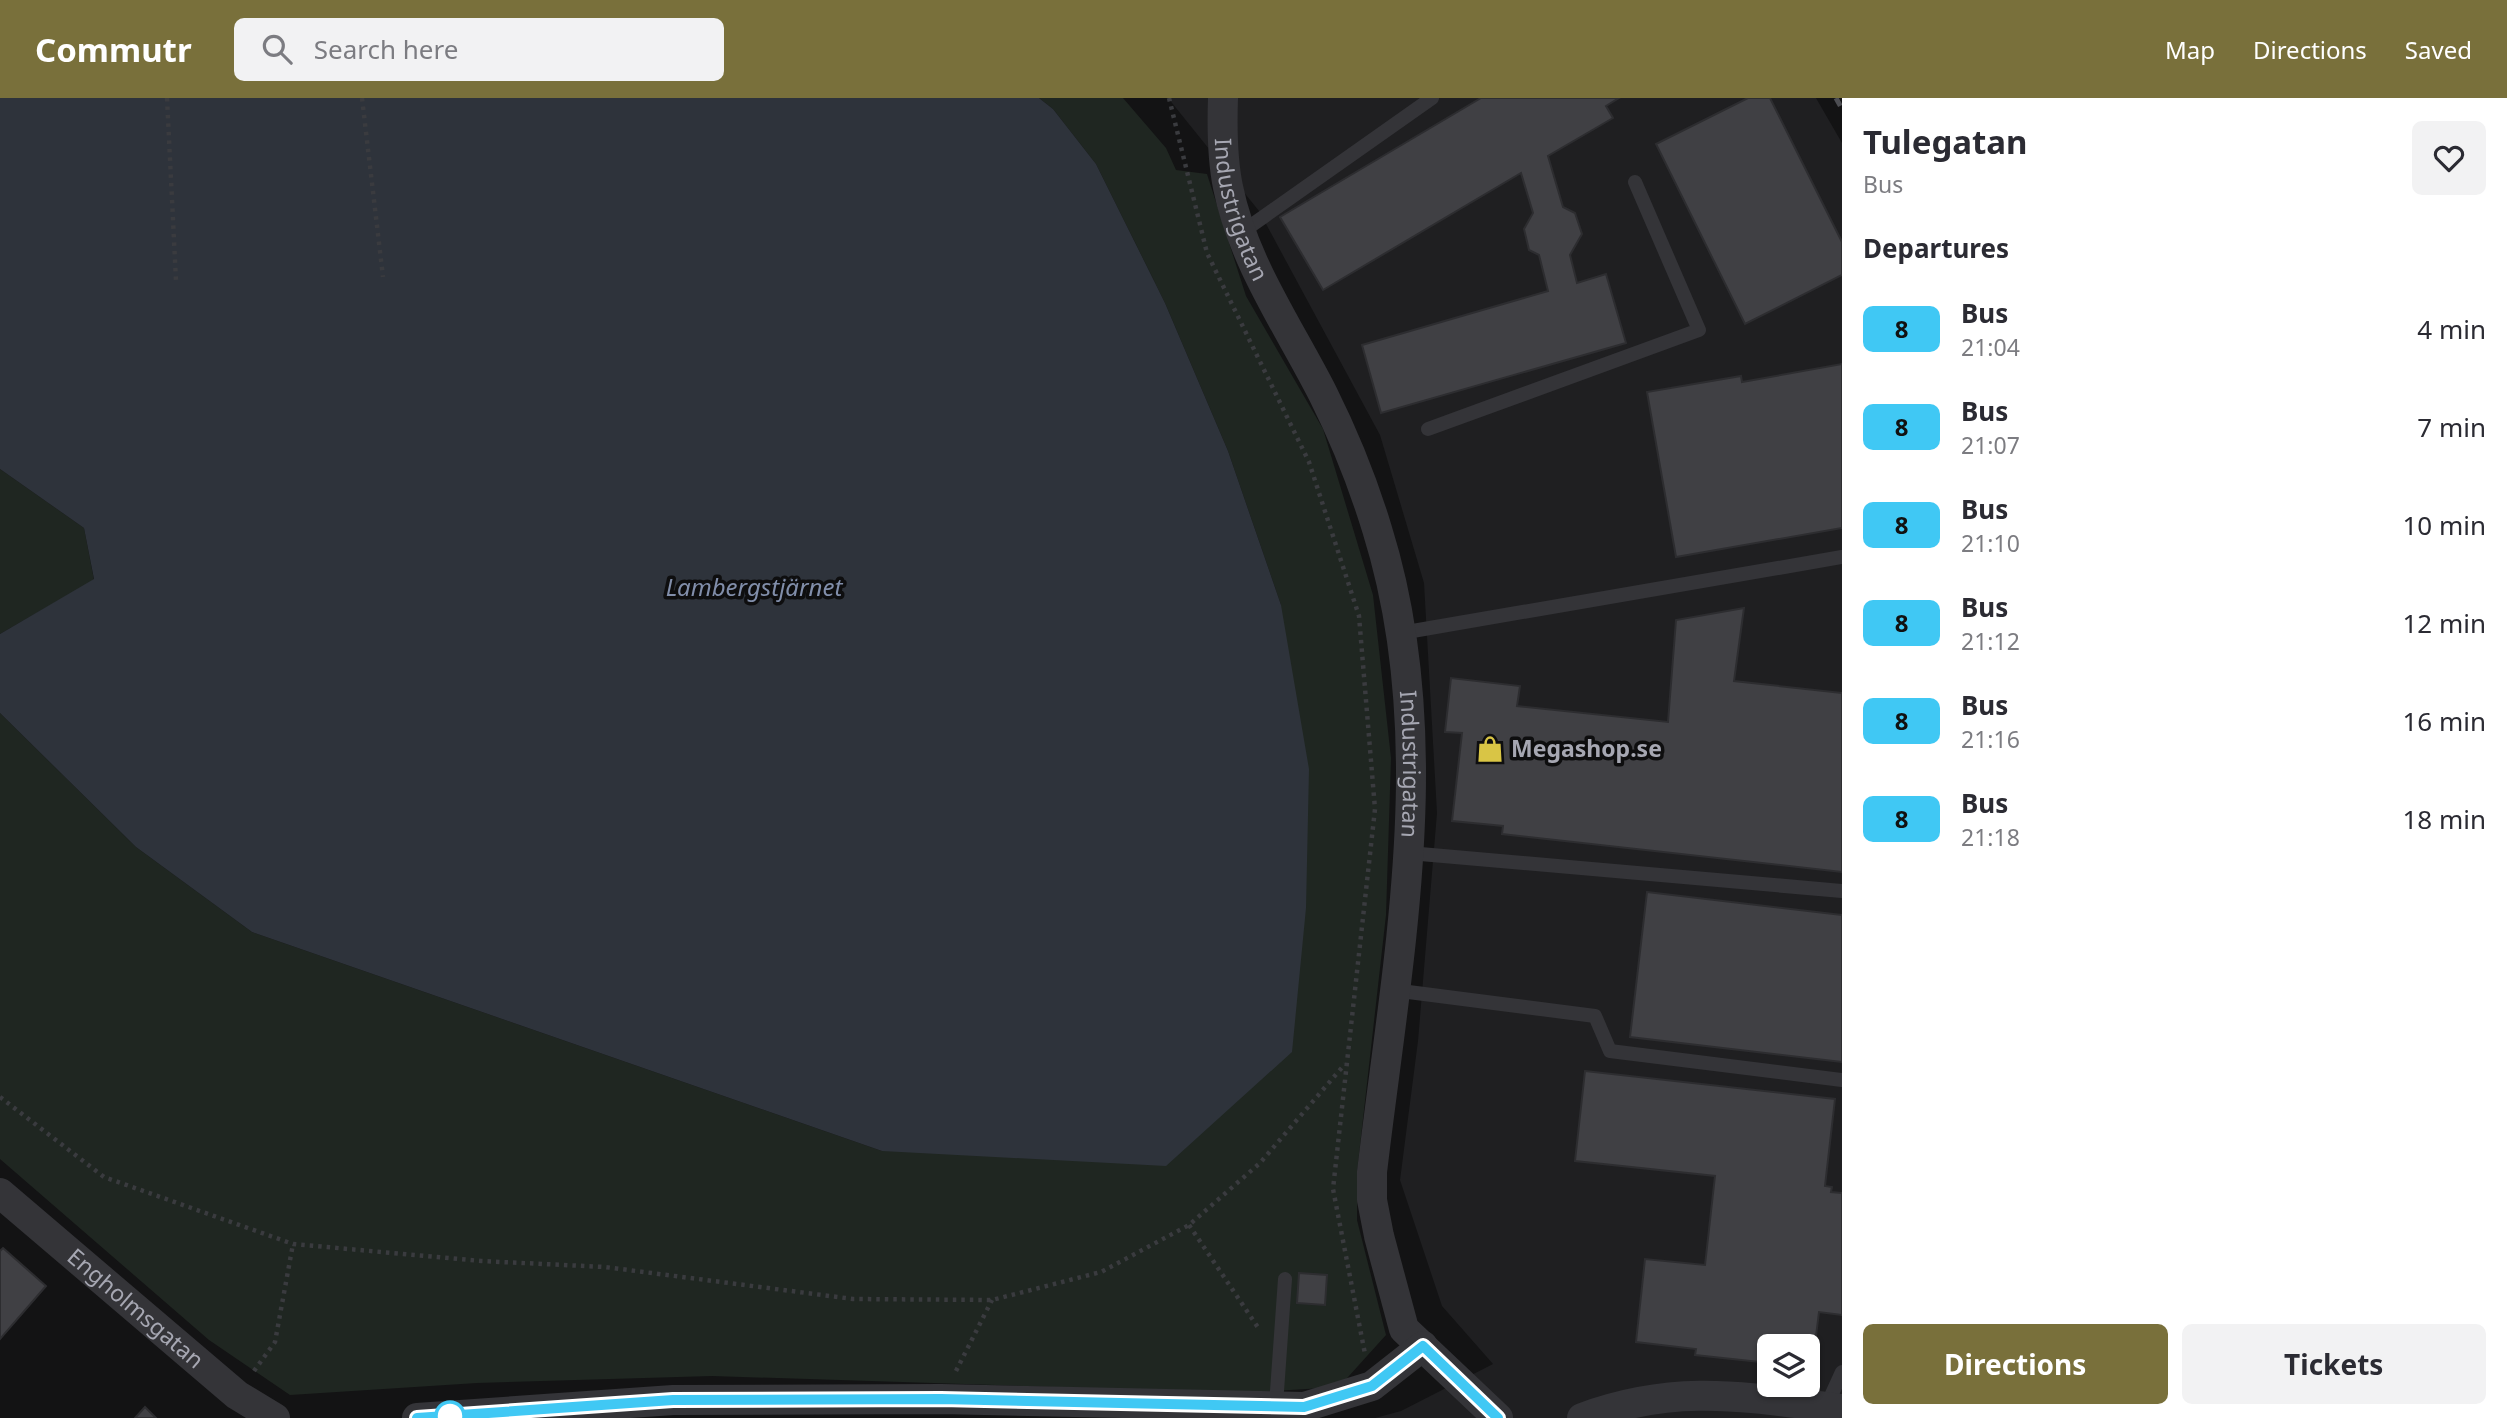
<!DOCTYPE html>
<meta charset="utf-8">
<style>
:root{--surface:#fff;--page:#f2f2f3;--text:#2b2b33;--muted:#7c7c81;--accent:#79703b}
body{margin:0;font-family:"Noto Sans",sans-serif;background:var(--page);color:var(--text);height:100vh;display:flex;flex-direction:column;font-size:26px;white-space:nowrap}
*{box-sizing:border-box;margin:0}
p{font-size:23px;color:var(--muted)}
.icon{flex:none;width:38px;height:38px;fill:none;stroke:currentColor;stroke-width:2;stroke-linecap:round;stroke-linejoin:round}
.map{position:relative;flex:1;overflow:hidden}
.drawer{display:flex;flex-direction:column;background:var(--surface);width:665px}
.drawer>*{flex:none}
.badge{padding:0 14px;border-radius:10px;font-size:24px;line-height:46px}
.controls{position:absolute;left:1757px;top:1236px;display:grid;gap:14px}
.controls a{display:grid;place-items:center;width:63px;height:63px;border-radius:10px;background:var(--surface);box-shadow:0 2px 5px #0004;font-size:35px}
.map>.badge{position:absolute;translate:-50% -50%;box-shadow:0 0 0 4px #fff}
h2{padding:0 21px;font-size:26px;line-height:63px}
.round{display:grid;place-items:center;flex:none;width:74px;height:74px;border-radius:10px;background:var(--page)}
.overview{display:flex;align-items:center;justify-content:space-between;height:119px;padding:0 21px}
h1{font-size:33px;font-weight:700;line-height:52px}
.primary-button{display:flex;gap:14px;margin-top:auto;padding:14px 21px}
.primary-button a{flex:1;height:80px;border-radius:10px;background:var(--accent);color:#fff;font-size:28px;font-weight:700;line-height:80px;text-align:center}
.primary-button a+a{background:var(--page);color:var(--text)}
ul{padding:0;list-style:none}
li{display:flex;align-items:center;gap:21px;height:98px;padding:0 21px}
li div{flex:1}
li b{display:block;font-size:26px}
li em{font-style:normal}
li .badge{min-width:77px;font-weight:700;text-align:center}
header{display:flex;align-items:center;gap:42px;box-sizing:border-box;height:98px;padding:0 35px;background:var(--accent);color:#fff}
header strong{font-size:33px}
nav{display:flex;gap:38px;margin-inline-start:auto;font-size:24px}
.search{width:490px;height:63px;background:var(--page);display:flex;align-items:center;gap:18px;box-sizing:border-box;padding:0 24px;border-radius:10px;color:var(--muted);font-size:26px}
main{display:flex;flex:1;min-height:0}
.map>svg:first-child{display:block}
.built{fill:#1f1f21;fill-rule:evenodd}
.green{fill:#1f2621}
.water{fill:#2e333b}
.building{fill:#404044;stroke:#2d2d30;stroke-width:2}
.lines{fill:none;stroke-linecap:round;stroke-linejoin:round}
.path{stroke:#3a3b3f;stroke-width:4.5;stroke-dasharray:3.5 5;stroke-linecap:butt}
.lane{stroke:#343438;stroke-width:14}
.street{stroke:#343438;stroke-width:30}
.rail{stroke:#4d4e53;stroke-width:5;stroke-dasharray:9 7;stroke-linecap:butt}
.line-casing{stroke:#fff;stroke-width:16}
.line{stroke:#40c8f4;stroke-width:10}
.stop-dot{fill:#fff;stroke:#40c8f4;stroke-width:3.5}
.labels{text-anchor:middle;stroke-width:7;stroke-linejoin:round;paint-order:stroke}
.street-label{font-size:23px;fill:#a6a7b2;stroke:#0e0e0f}
.poi-label{font-size:23px;font-weight:bold;fill:#a6a7b2;stroke:#0e0e0f;text-anchor:start}
.water-label{font-size:24px;font-style:italic;fill:#818eaa;stroke:#0e0e0f}
</style>
<header>
<strong>Commutr</strong>
<div class="search"><svg class="icon" aria-label="search" viewBox="0 0 24 24"><circle cx="10" cy="10" r="6"/><path d="M15 15l6 6"/></svg>Search here</div>
<nav><a>Map</a><a>Directions</a><a>Saved</a></nav>
</header>
<main>
<div class="map">
<svg width="1842" height="1320" viewBox="0 0 1842 1320">
<rect width="100%" height="100%" fill="#131314"/>
<path class="built" d="M1168 0H1816L1842 45V1320H1375L1401 1313 1493 1266 1442 1208 1400 1082 1418 943 1437 715 1424 485 1380 337 1259 113ZM1769 1248H1808V1286H1769Z"/>
<g class="green">
<polygon points="1039,0 1123,0 1166,50 1176,72 1207,76 1246,198 1323,331 1373,497 1391,660 1386,817 1357,1074 1357,1122 1386,1237 1339,1289 1239,1295 712,1278 477,1285 290,1297 209,1242 0,1061 0,615 136,749 252,834 882,1053 1281,507 1228,353 1165,205 1096,66 1053,11"/>
<polygon points="0,371 84,430 94,482 0,536"/>
</g>
<polygon class="water" points="0,0 1039,0 1053,11 1096,66 1165,205 1228,353 1281,507 1309,671 1306,810 1292,954 1166,1068 882,1053 252,834 136,749 0,615 0,536 94,481 84,430 0,371"/>
<g class="building">
<polygon points="1481,0 1619,0 1606,8 1613,20 1548,58 1563,109 1575,115 1582,136 1570,157 1577,185 1606,176 1626,245 1381,315 1362,247 1548,193 1539,157 1529,152 1524,131 1533,115 1521,75 1323,192 1280,119"/>
<polygon points="1748,0 1770,0 1842,144 1842,177 1745,226 1656,46"/>
<polygon points="1842,266 1842,430 1676,459 1647,294 1741,278 1742,284"/>
<polygon points="1744,510 1734,583 1842,595 1842,774 1502,736 1503,728 1452,723 1462,635 1445,634 1451,580 1520,588 1517,608 1668,624 1676,522"/>
<polygon points="1647,794 1842,817 1842,964 1630,939"/>
<polygon points="1585,973 1835,1001 1825,1088 1832,1089 1831,1094 1842,1095 1842,1217 1819,1214 1812,1270 1808,1269 1808,1248 1769,1248 1769,1265 1695,1257 1696,1251 1636,1244 1645,1161 1705,1167 1715,1078 1575,1063"/>
<polygon points="3,1150 46,1188 0,1241 0,1153"/>
<polygon points="1299,1175 1327,1177 1325,1207 1297,1205"/>
<polygon points="145,1309 156,1320 135,1320"/>
</g>
<g class="lines">
<g class="path">
<polyline points="167,0 176,183"/>
<polyline points="362,0 383,179"/>
<polyline points="1169,0 1207,155 1309,364 1359,518 1375,711 1333,1091 1365,1256"/>
<polyline points="0,999 104,1079 293,1146 481,1163 605,1169 853,1201 992,1202 1101,1174 1189,1127 1260,1065 1345,966"/>
<polyline points="1189,1127 1259,1231"/>
<polyline points="254,1273 275,1244 293,1146"/>
<polyline points="956,1273 992,1202"/>
</g>
<g class="lane">
<polyline points="1242,134 1432,0"/>
<polyline points="1428,331 1699,232 1635,84"/>
<polyline points="1401,535 1842,459"/>
<polyline points="1409,755 1842,793"/>
<polyline points="1393,892 1595,918 1610,953 1842,982"/>
<polyline points="1276,1307 1285,1181"/>
<polyline points="1826,1309 1842,1274"/>
</g>
<g class="street">
<path id="s1" d="M1223 0C1222 29 1222 60 1228 89 1243 164 1289 229 1323 296 1345 340 1363 385 1377 431 1443 641 1397 861 1372 1074V1102L1379 1138 1404 1231 1498 1320"/>
<path id="s2" d="M0 1095 237 1297 275 1320"/>
<polyline points="417,1320 673,1302 941,1301 1304,1309 1372,1288 1423,1248"/>
<path d="M1582 1320C1677 1285 1745 1299 1842 1311"/>
</g>
<polyline class="rail" points="1836,0 1842,11"/>
</g>
<g class="lines">
<defs>
<polyline id="line" points="417,1320 673,1302 941,1301 1304,1309 1372,1288 1423,1248 1498,1320"/>
</defs>
<use href="#line" class="line-casing"/>
<use href="#line" class="line"/>
</g>
<defs>
<symbol id="shop-bare" viewBox="-9 -9 18 18"><path d="M-5-2.5h2.3a2.7 3.5 0 0 1 5.4 0H5L5.5 6h-11ZM-1.5-2.5h3a1.5 2.3 0 0 0-3 0Z" fill="#d9c545" stroke="#0e0e0f" stroke-width="2.5" paint-order="stroke"/></symbol>
</defs>
<g fill-rule="evenodd">
<use href="#shop-bare" x="1471" y="632" width="38" height="38"/>
</g>
<circle class="stop-dot" cx="450" cy="1318" r="14"/>
<g class="labels">
<g class="street-label">
<text dy="8" stroke="none"><textPath href="#s1" startOffset="114">Industrigatan</textPath></text>
<text dy="8" stroke="none"><textPath href="#s1" startOffset="702">Industrigatan</textPath></text>
<text dy="8" stroke="none"><textPath href="#s2" startOffset="178">Engholmsgatan</textPath></text>
</g>
<g class="poi-label">
<text x="1511" y="659">Megashop.se</text>
</g>
<g class="water-label">
<text x="754" y="498">Lambergstjärnet</text>
</g>
</g>
</svg>
<div class="controls">
<a><svg class="icon" aria-label="layers" viewBox="0 0 24 24"><path d="M12 4l9 5-9 5-9-5zM3 14l9 5 9-5"/></svg></a>
</div>
</div>
<section class="drawer">
<div class="overview"><div><h1>Tulegatan</h1><p>Bus</p></div><a class="round"><svg class="icon" aria-label="heart" viewBox="0 0 24 24"><path d="M12 20l-8-8c-3-5 5-10 8-4 3-6 11-1 8 4z"/></svg></a></div>
<h2>Departures</h2>
<ul>
<li><span class="badge" style="background:#40c8f4;color:#111">8</span><div><b>Bus</b><p>21:04</p></div><em>4 min</em></li>
<li><span class="badge" style="background:#40c8f4;color:#111">8</span><div><b>Bus</b><p>21:07</p></div><em>7 min</em></li>
<li><span class="badge" style="background:#40c8f4;color:#111">8</span><div><b>Bus</b><p>21:10</p></div><em>10 min</em></li>
<li><span class="badge" style="background:#40c8f4;color:#111">8</span><div><b>Bus</b><p>21:12</p></div><em>12 min</em></li>
<li><span class="badge" style="background:#40c8f4;color:#111">8</span><div><b>Bus</b><p>21:16</p></div><em>16 min</em></li>
<li><span class="badge" style="background:#40c8f4;color:#111">8</span><div><b>Bus</b><p>21:18</p></div><em>18 min</em></li>
</ul>
<div class="primary-button"><a>Directions</a><a>Tickets</a></div>
</section>
</main>
